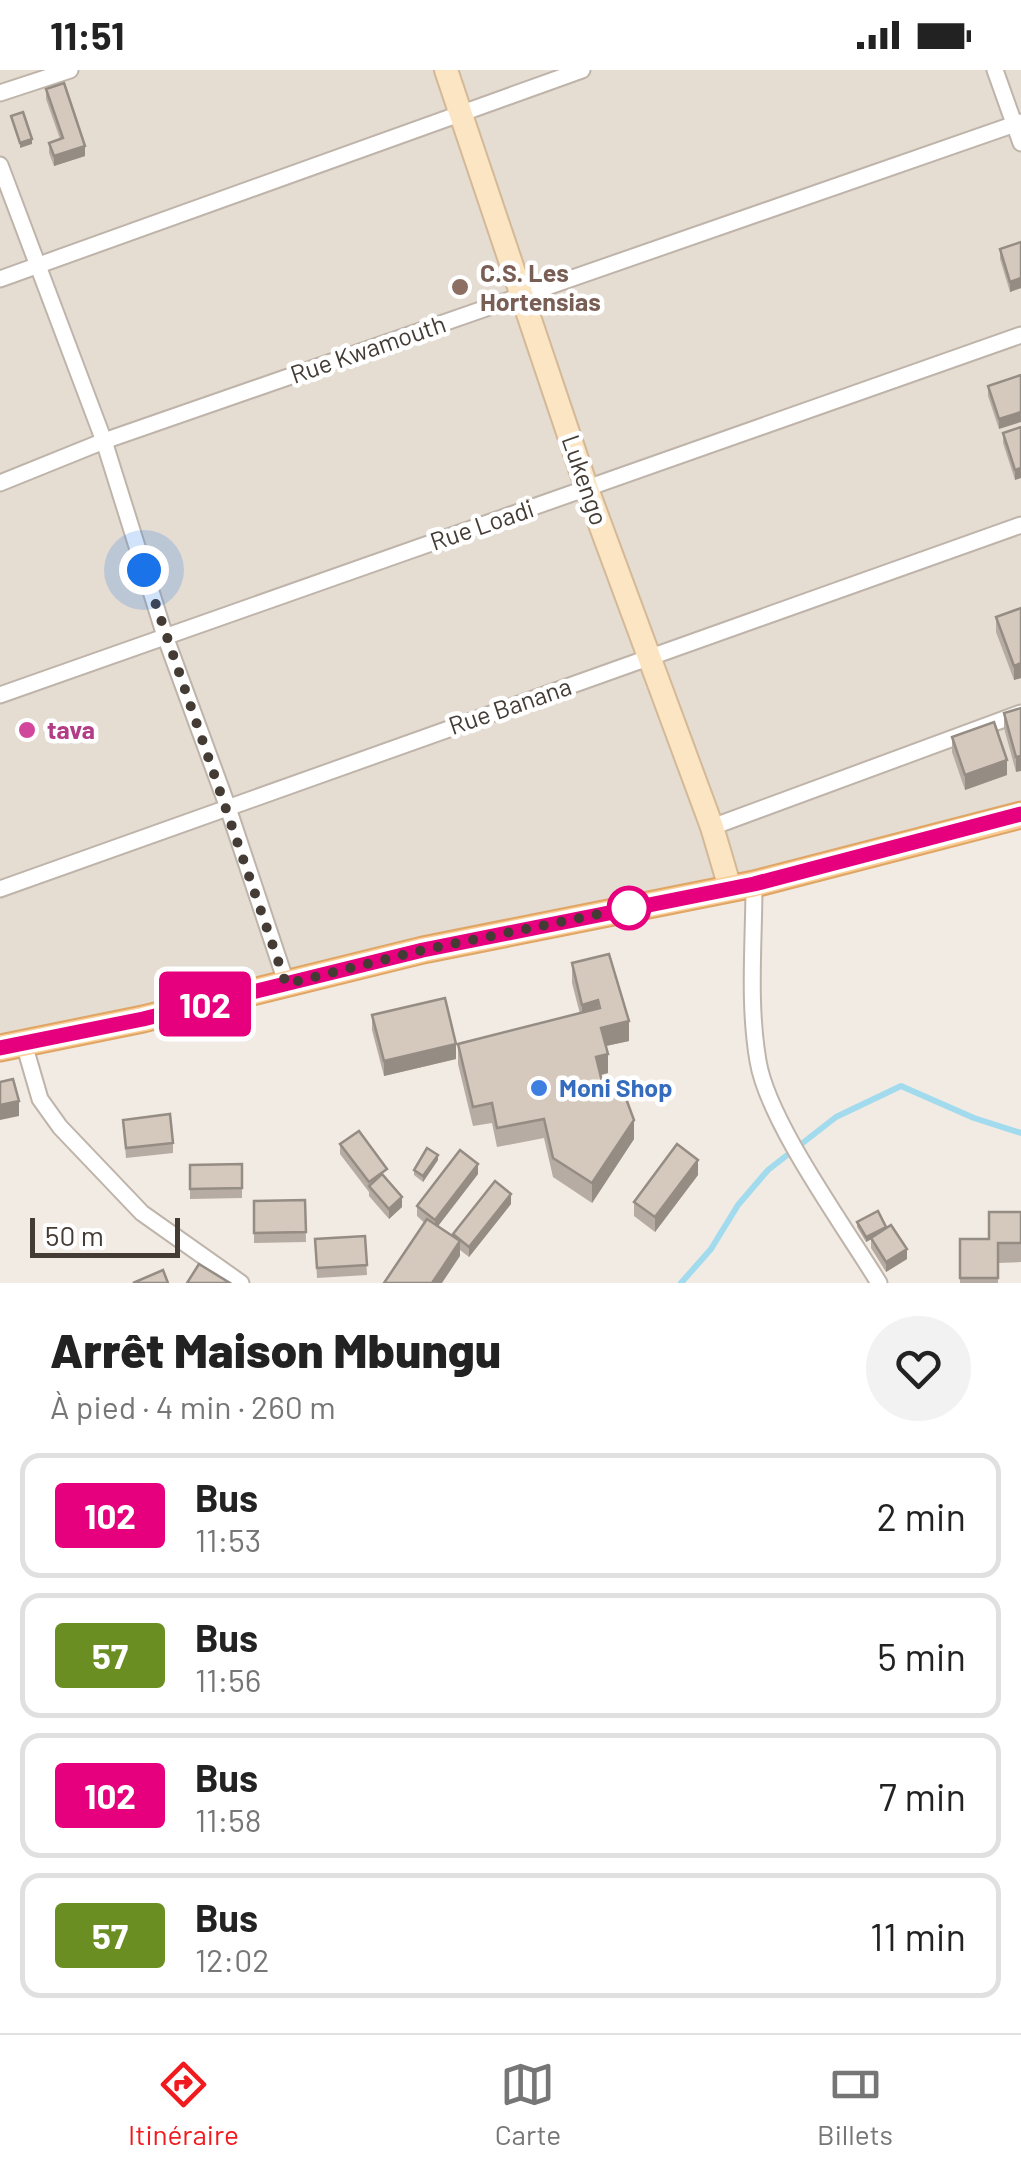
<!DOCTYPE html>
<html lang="fr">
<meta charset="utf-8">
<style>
:root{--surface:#fff;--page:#f2f2f2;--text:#222;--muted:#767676;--line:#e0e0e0;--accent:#f11b1f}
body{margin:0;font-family:Barlow,sans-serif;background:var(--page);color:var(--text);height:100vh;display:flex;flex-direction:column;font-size:38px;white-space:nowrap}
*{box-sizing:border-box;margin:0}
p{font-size:32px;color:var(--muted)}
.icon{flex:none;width:55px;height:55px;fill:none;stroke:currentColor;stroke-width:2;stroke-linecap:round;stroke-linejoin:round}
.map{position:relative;height:1213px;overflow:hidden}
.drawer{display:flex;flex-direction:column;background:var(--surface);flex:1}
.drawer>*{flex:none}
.badge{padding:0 20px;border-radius:8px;font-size:35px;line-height:65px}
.scale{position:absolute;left:30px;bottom:25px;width:150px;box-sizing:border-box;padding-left:10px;border:5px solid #433b34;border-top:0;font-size:28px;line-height:35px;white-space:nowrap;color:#433b34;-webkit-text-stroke:8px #fff;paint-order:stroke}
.you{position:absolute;width:50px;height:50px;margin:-25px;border:8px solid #fff;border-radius:50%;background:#1a73e8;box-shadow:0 0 0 15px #1a73e833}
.map>.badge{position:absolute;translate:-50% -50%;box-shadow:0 0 0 5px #fff}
.round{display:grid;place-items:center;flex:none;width:105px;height:105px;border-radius:52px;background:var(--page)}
.overview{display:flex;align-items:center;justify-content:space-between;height:170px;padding:0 50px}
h1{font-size:48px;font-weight:800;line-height:75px}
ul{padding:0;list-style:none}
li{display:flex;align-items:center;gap:30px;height:125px;margin:0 20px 15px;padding:0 30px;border:5px solid var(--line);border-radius:20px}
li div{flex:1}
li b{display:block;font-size:38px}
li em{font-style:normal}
li .badge{min-width:110px;font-weight:700;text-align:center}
.status{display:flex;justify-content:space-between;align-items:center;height:70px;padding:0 50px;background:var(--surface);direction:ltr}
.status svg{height:28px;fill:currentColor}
.tabs{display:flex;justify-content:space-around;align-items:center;height:140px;border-top:2px solid var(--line);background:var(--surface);font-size:28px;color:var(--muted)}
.tabs a{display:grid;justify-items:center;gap:5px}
.tabs .active{color:var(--accent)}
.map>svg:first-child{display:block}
.residential{fill:#e5dcd2}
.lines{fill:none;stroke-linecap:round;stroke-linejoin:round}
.stream{stroke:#a2dbed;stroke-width:6}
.street-casing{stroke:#bfb4aa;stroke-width:19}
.secondary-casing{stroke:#d3b997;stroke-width:26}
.primary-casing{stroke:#dea565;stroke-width:29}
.street{stroke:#fff;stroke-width:15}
.secondary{stroke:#fce5c3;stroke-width:22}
.primary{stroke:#facc94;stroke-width:25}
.wall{fill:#b7aca3}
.shaded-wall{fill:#958c84}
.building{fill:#d5c8bd;stroke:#958c84;stroke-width:2.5}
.line-casing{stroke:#fff;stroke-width:22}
.line{stroke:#e6007e;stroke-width:15}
.walk{stroke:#433b34;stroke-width:10;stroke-dasharray:0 18}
.education-dot{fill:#8d6e63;stroke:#fff;stroke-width:4}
.hotel-dot{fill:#d1479c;stroke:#fff;stroke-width:4}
.stop-dot{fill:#fff;stroke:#e6007e;stroke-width:5}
.shop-dot{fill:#3f7fe0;stroke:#fff;stroke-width:4}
.labels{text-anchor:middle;stroke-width:9;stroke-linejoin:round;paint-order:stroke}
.education-label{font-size:25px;font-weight:bold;fill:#785e54;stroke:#fff;text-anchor:start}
.street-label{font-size:25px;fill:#433b34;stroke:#fff}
.hotel-label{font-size:25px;font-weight:bold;fill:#b23c85;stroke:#fff;text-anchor:start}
.shop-label{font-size:25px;font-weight:bold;fill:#366cbe;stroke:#fff;text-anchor:start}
</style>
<div class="status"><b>11:51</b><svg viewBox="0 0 49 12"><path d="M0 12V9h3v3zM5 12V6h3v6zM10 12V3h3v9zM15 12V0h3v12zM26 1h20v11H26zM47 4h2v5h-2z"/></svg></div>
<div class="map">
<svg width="1021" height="1213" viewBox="0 0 1021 1213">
<rect width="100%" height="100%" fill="#f1ebe4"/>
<polygon class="residential" points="0,0 1021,0 1021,745 5,977 0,961"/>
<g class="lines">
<polyline class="stream" points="681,1213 711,1179 738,1135 768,1100 836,1047 901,1016 974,1048 1021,1063"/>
<defs>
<g id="street">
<polyline points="995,0 1021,73"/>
<polyline points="0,23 70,0"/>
<polyline points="0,95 104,371 165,566 227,735 287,915"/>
<polyline points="0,209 582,0"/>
<polyline points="0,413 104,371 1021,52"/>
<polyline points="0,625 1021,265"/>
<polyline points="712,757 1021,643"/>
<path d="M754 814C754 872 748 933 758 991 768 1052 845 1157 879 1213"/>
<polyline points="0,819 1021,455"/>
<polyline points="24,974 40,1029 60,1057 142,1143 241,1213"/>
</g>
<polyline id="secondary" points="446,0 587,419 712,757 730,818"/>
<polyline id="primary" points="0,978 143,949 423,880 754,814 1021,745"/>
</defs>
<use href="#street" class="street-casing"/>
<use href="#secondary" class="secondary-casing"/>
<use href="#primary" class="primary-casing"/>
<use href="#street" class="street"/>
<use href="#secondary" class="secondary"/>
<use href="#primary" class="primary"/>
</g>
<g class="wall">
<polygon points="46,19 85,86 54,96 49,83 49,73 60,69 46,29"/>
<polygon points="1021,172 1021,218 1010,222 1000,189 1000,179"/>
<polygon points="1021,305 999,359 988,326 988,316"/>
<polygon points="1021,357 1015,410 1003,373 1003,363"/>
<polygon points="1021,538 1021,608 1014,610 996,562 996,547"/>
<polygon points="1021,638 1016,702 1004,658 1004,643"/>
<polygon points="952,667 1007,705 965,720 952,682"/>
<polygon points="572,893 629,971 606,976 608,1003 601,1005 606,1028 634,1069 592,1133 553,1107 544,1068 497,1077 492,1053 473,1056 458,994 458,974 580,944 572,913"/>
<polygon points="372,945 456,989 384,1006 372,960"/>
<polygon points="123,1050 173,1073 173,1083 126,1088"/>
<polygon points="340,1074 387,1109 402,1137 389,1149 369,1126 369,1122 340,1084"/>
<polygon points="438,1090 423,1112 414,1105 414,1100"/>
<polygon points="242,1094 242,1128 190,1129 190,1095"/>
<polygon points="478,1104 438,1156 453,1166 511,1134 469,1187 460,1180 460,1186 417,1146 417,1136"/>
<polygon points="698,1105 655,1162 634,1146 634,1132"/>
<polygon points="305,1130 306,1172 254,1173 254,1131"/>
<polygon points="1021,1142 1021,1192 998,1193 998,1213 960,1213 960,1169 989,1169"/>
<polygon points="857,1152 886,1159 907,1189 886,1202 871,1178 871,1169 866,1172 857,1157"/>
<polygon points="365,1166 367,1205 317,1208 315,1169"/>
</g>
<g class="shaded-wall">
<polygon points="32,69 32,74 20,78 20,73"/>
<polygon points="85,76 85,86 54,96 54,86"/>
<polygon points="1021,208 1021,218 1010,222 1010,212"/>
<polygon points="1021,342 1021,352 999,359 999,349"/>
<polygon points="1021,398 1021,408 1015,410 1015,400"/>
<polygon points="1021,593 1021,608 1014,610 1014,596"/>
<polygon points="1021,686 1021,701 1016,702 1016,687"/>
<polygon points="1007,690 1007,705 965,720 965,705"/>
<polygon points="598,930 598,949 582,954 582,935"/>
<polygon points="629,951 629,971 601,977 601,958"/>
<polygon points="456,974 456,989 384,1006 384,991"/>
<polygon points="608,984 608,1003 596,1006 596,987"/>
<polygon points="19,1031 19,1046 0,1050 0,1035"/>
<polygon points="634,1050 634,1069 592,1133 592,1113"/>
<polygon points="438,1085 438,1090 423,1112 423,1106"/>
<polygon points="698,1090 698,1105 655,1162 655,1147"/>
<polygon points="478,1094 478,1104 435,1160 435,1150"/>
<polygon points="511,1124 511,1134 469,1187 469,1177"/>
<polygon points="402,1127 402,1137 389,1149 389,1139"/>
<polygon points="886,1157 886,1162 866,1172 866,1167"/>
<polygon points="460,1171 460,1186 442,1213 432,1213"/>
<polygon points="907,1179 907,1189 886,1202 886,1192"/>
</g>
<g class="building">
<polygon points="64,13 85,76 54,86 49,73 63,68 46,19"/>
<polygon points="23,42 32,69 20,73 11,46"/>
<polygon points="1021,172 1021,208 1010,212 1000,179"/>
<polygon points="1021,305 1021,342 999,349 988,316"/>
<polygon points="1021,357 1021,398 1015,400 1003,363"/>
<polygon points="1021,538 1021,593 1014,596 996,547"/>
<polygon points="1021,638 1021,686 1016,687 1004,643"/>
<polygon points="994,652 1007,690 965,705 952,667"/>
<polygon points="609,884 629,951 601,958 608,984 596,987 606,1028 624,1023 634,1050 592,1113 553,1088 544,1049 497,1058 492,1033 473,1037 458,974 600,938 598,930 582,935 572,893"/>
<polygon points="445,928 456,974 384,991 372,945"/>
<polygon points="13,1009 19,1031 0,1035 0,1012"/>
<polygon points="170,1044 173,1073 126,1078 123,1050"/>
<polygon points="359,1061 387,1099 369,1112 340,1074"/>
<polygon points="677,1074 698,1090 655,1147 634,1132"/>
<polygon points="427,1078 438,1085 423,1106 414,1100"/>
<polygon points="460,1080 478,1094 435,1150 417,1136"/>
<polygon points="242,1094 242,1118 190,1119 190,1095"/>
<polygon points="382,1104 402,1127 389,1139 369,1116"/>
<polygon points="495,1111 511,1124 469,1177 453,1164"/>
<polygon points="305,1130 306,1162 254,1163 254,1131"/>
<polygon points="878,1141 886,1157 866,1167 857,1152"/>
<polygon points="989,1142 1021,1142 1021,1173 998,1173 998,1208 960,1208 960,1169 989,1169"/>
<polygon points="427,1149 460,1171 432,1213 384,1213"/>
<polygon points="891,1155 907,1179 886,1192 871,1168"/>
<polygon points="365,1166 367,1195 317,1198 315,1169"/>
<polygon points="199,1194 230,1213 187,1213"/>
<polygon points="163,1200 168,1213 133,1213"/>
</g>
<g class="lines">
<defs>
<polyline id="line" points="0,978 143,949 423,880 754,814 1021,744"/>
</defs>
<use href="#line" class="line-casing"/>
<use href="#line" class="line"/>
<polyline class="walk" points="144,500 286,914 423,880 629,838"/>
</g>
<circle class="education-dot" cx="460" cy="217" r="10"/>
<circle class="hotel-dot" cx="27" cy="660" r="10"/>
<circle class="stop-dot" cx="629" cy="838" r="20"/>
<circle class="shop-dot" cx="539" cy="1018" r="10"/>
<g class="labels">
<g class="education-label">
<text x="480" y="212">C.S. Les<tspan x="480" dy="29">Hortensias</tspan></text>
</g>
<g class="street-label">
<text transform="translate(368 279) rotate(-19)" y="9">Rue Kwamouth</text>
<text transform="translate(585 410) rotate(71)" y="9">Lukengo</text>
<text transform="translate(482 455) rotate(-19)" y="9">Rue Loadi</text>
<text transform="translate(510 636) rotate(-19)" y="9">Rue Banana</text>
</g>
<g class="hotel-label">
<text x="47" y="669">tava</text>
</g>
<g class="shop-label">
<text x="559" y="1027">Moni Shop</text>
</g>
</g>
</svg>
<div class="scale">50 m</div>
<div class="you" style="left:144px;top:500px"></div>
<b class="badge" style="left:205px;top:934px;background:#e6007e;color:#fff">102</b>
</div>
<section class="drawer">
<div class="overview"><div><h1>Arrêt Maison Mbungu</h1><p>À pied · 4 min · 260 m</p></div><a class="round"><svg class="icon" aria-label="heart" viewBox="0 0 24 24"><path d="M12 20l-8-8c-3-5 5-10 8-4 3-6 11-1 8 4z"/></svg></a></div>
<ul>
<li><span class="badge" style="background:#e6007e;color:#fff">102</span><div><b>Bus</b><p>11:53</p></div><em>2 min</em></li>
<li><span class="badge" style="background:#6b8e23;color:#fff">57</span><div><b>Bus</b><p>11:56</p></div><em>5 min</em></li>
<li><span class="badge" style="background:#e6007e;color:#fff">102</span><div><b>Bus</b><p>11:58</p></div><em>7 min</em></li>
<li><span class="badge" style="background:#6b8e23;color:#fff">57</span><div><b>Bus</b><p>12:02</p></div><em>11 min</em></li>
</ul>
</section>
<nav class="tabs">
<a class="active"><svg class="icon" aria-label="directions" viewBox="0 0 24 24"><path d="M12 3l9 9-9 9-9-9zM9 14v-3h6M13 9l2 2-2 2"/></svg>Itinéraire</a>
<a><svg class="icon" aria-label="map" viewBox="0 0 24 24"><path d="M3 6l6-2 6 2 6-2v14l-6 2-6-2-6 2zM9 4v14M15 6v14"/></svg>Carte</a>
<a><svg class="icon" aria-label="tickets" viewBox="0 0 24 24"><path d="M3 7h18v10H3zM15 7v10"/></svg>Billets</a>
</nav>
